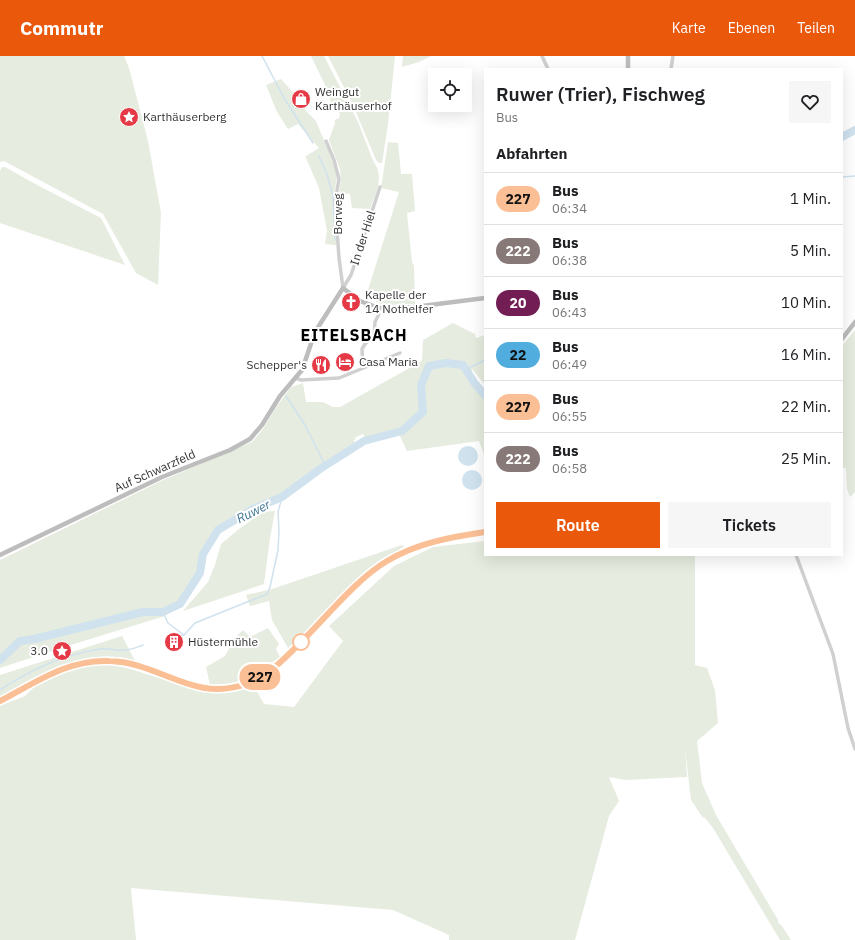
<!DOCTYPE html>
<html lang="de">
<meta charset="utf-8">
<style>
:root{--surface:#fff;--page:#f6f6f6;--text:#202124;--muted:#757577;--line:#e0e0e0;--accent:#ea580c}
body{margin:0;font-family:"IBM Plex Sans",sans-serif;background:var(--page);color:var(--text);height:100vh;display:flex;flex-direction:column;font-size:15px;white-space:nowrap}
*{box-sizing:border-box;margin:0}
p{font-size:13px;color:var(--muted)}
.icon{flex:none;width:22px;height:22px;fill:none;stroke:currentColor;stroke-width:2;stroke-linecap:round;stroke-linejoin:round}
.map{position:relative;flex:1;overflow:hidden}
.side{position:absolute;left:484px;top:12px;width:359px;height:488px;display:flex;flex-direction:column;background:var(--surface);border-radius:0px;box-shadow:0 4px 16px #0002}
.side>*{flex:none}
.badge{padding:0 8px;border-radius:13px;font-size:14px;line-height:26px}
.buttons{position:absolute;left:428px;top:12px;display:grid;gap:8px}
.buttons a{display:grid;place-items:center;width:44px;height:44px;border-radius:0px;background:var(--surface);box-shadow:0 4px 16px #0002;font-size:20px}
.map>.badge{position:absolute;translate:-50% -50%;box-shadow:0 0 0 2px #fff}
h2{padding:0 12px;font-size:15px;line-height:36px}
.round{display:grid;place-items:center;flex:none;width:42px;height:42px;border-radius:0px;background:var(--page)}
.headline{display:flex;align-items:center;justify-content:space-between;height:68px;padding:0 12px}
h1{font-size:19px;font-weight:600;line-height:30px}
.action{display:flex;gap:8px;margin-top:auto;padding:8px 12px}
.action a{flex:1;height:46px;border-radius:0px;background:var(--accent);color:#fff;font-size:16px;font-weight:600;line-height:46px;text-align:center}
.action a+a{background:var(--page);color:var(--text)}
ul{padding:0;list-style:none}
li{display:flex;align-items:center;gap:12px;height:52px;padding:0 12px;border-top:1px solid var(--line)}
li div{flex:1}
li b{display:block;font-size:15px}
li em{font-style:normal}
li .badge{min-width:44px;font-weight:700;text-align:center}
header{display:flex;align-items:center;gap:24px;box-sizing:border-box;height:56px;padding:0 20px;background:var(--accent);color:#fff}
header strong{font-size:19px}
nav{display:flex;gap:22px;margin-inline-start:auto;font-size:14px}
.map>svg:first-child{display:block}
.green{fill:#e6ecdf}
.water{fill:#cfe2ee}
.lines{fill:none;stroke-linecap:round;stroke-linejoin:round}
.stream{stroke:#cfe2ee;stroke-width:1.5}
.river{stroke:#cfe2ee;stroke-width:8}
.street{stroke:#d0d0d0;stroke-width:3.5}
.secondary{stroke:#bdbdbd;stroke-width:4.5}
.line-casing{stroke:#fff;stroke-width:9}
.line{stroke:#fbbf96;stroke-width:6}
.stop-dot{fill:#fff;stroke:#fbbf96;stroke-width:2}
.labels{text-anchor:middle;stroke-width:4;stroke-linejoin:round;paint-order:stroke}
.poi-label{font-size:12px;fill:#333;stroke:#fff;text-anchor:start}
.street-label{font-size:12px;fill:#333;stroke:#fff}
.water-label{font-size:13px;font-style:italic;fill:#3f7597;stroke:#fff}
.district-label{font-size:16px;font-weight:bold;letter-spacing:1px;fill:#000;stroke:#fff}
</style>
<header>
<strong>Commutr</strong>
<nav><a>Karte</a><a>Ebenen</a><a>Teilen</a></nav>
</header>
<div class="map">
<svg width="855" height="884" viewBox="0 0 855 884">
<rect width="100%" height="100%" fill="#fff"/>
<g class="green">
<polygon points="0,0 124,0 129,12 148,85 161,157 158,229 136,217 103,158 4,105 0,106"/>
<polygon points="311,0 324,0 358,66 372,102 378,114 379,121 378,131 370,153 352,152 350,138 339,137 341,125 340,113 329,84 335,67 335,64 339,62 340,59 338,52 332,52 328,35"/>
<polygon points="328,0 395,0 388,68 382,107 379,107 376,104 353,49"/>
<polygon points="403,0 431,0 419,6 402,11"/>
<polygon points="281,23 301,45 306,55 316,65 335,111 337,121 333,145 336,189 325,188 327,175 319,132 306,102 306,100 319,92 298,68 288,73 277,56 266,29"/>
<polygon points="388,86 398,87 401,118 412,118 415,155 407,157 412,206 414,210 415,248 382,249 366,240 399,136 381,132"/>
<polygon points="2,111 5,111 39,130 101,162 125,209 0,167 0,115"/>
<polygon points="453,267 475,278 476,282 485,279 485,329 472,313 470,320 485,339 485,401 479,385 407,395 398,376 366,384 363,378 356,381 354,385 357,389 325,409 282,441 253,453 218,474 203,498 200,517 180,548 163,556 165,560 64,591 0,612 0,504 161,425 252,386 263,373 277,350 291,331 303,327 306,346 323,346 333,351 340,351 422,305 423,284"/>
<polygon points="855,274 855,436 850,441 847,433 846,412 842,412 842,290"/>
<polygon points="275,455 270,482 264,528 183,555 208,526 215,509 221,488 239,473 263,456"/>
<polygon points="485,485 485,499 695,499 695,609 707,612 715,634 718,667 697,685 702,727 716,759 778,864 778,867 782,870 791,884 780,884 713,772 704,761 703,762 691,744 685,692 687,721 625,724 609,721 619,745 609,760 575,884 449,884 449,879 393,854 131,832 136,884 0,884 0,650 25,640 37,628 51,621 73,612 93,609 111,609 127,612 201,635 227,633 252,626 264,648 294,651 343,585 329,570 394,510 433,491"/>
<polygon points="402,489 404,490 399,494 368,516 338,546 288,592 272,564 269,545 250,550 246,539 272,533"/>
<path d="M268 572 279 588 276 593 280 601C254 620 244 628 210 629L206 611 225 600 235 582 243 574 250 581Z"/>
<path d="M122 580 135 605C130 603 123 601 117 601 75 597 35 621 0 641V619Z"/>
</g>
<g class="water">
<circle cx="468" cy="400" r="10"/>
<circle cx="472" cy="424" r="10"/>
</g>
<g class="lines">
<g class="stream">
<polyline points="262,0 284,42 313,87"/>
<polyline points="319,100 327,118 333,140 335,184"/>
<polyline points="842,121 855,120"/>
<polyline points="465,314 485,304"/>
<polyline points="286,340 305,369 325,409"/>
<polyline points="163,556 168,567 184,579"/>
<polyline points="177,581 184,579 195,567 267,538 270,531 278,494 279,475 278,456 282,441"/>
<path d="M0 634C30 614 65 598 100 593 108 592 117 595 125 594 131 594 137 591 143 589"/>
</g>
<g class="river">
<polyline points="842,81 855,74"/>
<polyline points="0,604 20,585 34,583 143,556 163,556 180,548 200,517 203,498 218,474 253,453 282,441 320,413 364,385 402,375 423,356 421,329 429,310 446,307 463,309 475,328 485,339"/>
</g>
<g class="street">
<polyline points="542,0 548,13"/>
<polyline points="671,13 673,0"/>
<polyline points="326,85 334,104 339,123 335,146 339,202 343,232"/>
<polyline points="343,232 351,219 380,131"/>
<polyline points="363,312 362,293 365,288 374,280 375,266 379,258 379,252"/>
<polyline points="295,322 301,324 339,322 400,297"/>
<polyline points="796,499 833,598 848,672 855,693"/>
</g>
<g class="secondary">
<polyline points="628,13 628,0"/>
<polyline points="842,283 855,266"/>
<polyline points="0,499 162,421 230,394 250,383 262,369 280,340 302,314 315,276 343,232 360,245 379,252 406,252 485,242"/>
<path d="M0 645C35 627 68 603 109 605 160 606 193 646 246 628 269 620 287 600 303 584 328 559 358 522 387 505 417 487 451 481 485 476"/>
</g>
</g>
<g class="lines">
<defs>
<path id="line" d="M0 645C35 627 68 603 109 605 160 606 193 647 246 628 269 620 287 600 303 584 328 559 358 522 387 505 417 487 451 481 485 476"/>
</defs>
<use href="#line" class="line-casing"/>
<use href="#line" class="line"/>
</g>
<defs>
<symbol id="shop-disc" viewBox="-11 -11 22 22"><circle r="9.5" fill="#e63946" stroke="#fff"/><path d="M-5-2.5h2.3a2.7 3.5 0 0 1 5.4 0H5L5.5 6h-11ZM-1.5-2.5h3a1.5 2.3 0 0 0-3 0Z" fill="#fff"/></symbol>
<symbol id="sight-disc" viewBox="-11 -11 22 22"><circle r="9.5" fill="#e63946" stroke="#fff"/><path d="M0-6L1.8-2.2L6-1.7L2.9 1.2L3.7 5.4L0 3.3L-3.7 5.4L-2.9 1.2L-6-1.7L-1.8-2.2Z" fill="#fff"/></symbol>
<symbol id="church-disc" viewBox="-11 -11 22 22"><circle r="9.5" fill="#e63946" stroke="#fff"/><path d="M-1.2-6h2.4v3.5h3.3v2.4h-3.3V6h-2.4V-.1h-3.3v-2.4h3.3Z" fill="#fff"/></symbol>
<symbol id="hotel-disc" viewBox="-11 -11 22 22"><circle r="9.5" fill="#e63946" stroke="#fff"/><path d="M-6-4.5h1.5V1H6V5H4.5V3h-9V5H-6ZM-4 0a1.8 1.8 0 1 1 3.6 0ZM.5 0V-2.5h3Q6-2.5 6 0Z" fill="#fff"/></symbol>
<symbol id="restaurant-disc" viewBox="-11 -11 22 22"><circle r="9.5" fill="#e63946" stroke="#fff"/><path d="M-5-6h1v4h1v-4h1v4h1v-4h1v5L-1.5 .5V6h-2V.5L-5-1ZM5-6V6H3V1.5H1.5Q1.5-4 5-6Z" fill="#fff"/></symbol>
<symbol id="building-disc" viewBox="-11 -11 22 22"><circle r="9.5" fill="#e63946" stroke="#fff"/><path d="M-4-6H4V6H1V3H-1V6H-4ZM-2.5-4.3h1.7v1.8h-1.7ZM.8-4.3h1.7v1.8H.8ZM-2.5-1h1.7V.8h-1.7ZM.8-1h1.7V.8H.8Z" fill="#fff"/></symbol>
</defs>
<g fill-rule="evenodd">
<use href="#shop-disc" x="290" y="32" width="22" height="22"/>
<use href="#sight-disc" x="118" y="50" width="22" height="22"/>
<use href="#church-disc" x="340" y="235" width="22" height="22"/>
<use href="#hotel-disc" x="334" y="295" width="22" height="22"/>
<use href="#restaurant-disc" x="310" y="298" width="22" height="22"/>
<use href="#building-disc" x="163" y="575" width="22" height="22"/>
<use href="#sight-disc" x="51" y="584" width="22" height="22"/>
</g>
<circle class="stop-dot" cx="301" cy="586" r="8"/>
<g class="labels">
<g class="poi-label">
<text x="315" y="40">Weingut<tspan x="315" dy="14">Karthäuserhof</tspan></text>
<text x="143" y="65">Karthäuserberg</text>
<text x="365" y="243">Kapelle der<tspan x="365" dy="14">14 Nothelfer</tspan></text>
<text x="359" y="310">Casa Maria</text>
<text x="307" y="313" text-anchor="end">Schepper's</text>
<text x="188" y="590">Hüstermühle</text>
<text x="48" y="599" text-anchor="end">3.0</text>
</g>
<g class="street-label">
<text transform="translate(338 158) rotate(-90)" y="4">Borweg</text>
<text transform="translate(363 182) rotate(-72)" y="4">In der Hiel</text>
<text transform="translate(155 415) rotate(-24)" y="4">Auf Schwarzfeld</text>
</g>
<g class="water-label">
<text transform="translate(253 455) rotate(-27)" y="5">Ruwer</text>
</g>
<g class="district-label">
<text x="354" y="285">EITELSBACH</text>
</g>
</g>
</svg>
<div class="buttons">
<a><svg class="icon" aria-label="locate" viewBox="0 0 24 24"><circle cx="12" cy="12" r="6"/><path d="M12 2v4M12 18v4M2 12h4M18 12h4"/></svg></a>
</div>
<b class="badge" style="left:260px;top:621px;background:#fbbf96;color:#111">227</b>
<section class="side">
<div class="headline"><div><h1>Ruwer (Trier), Fischweg</h1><p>Bus</p></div><a class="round"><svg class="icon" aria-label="heart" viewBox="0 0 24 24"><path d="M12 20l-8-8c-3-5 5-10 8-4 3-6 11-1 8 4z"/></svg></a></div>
<h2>Abfahrten</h2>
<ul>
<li><span class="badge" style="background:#fbbf96;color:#111">227</span><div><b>Bus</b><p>06:34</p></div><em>1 Min.</em></li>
<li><span class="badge" style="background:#877977;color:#fff">222</span><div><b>Bus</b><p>06:38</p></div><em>5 Min.</em></li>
<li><span class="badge" style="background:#721e55;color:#fff">20</span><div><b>Bus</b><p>06:43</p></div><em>10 Min.</em></li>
<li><span class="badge" style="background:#50addd;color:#111">22</span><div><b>Bus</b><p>06:49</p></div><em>16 Min.</em></li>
<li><span class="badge" style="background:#fbbf96;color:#111">227</span><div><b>Bus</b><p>06:55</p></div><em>22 Min.</em></li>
<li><span class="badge" style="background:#877977;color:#fff">222</span><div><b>Bus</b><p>06:58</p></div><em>25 Min.</em></li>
</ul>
<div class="action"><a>Route</a><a>Tickets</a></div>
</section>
</div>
